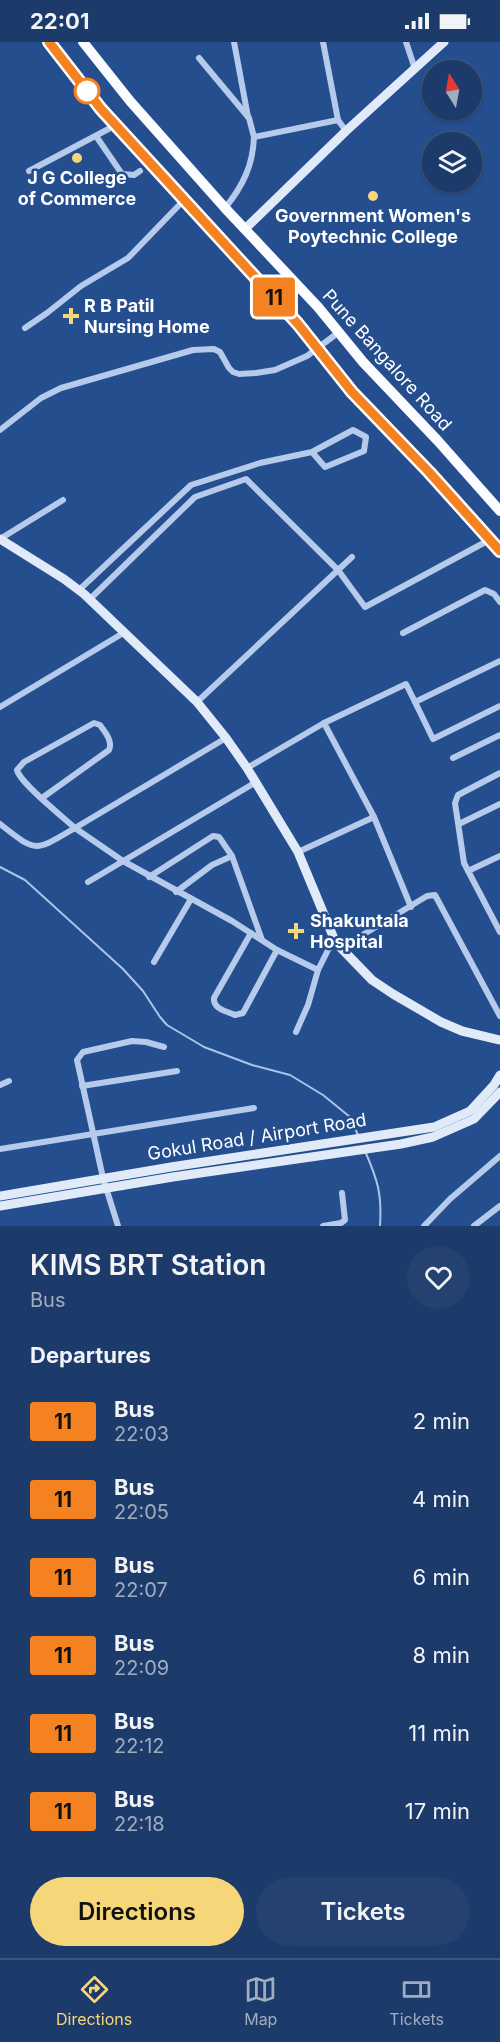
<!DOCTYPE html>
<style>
:root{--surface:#1c3a6a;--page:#254170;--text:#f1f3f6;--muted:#a0adc1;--line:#3a547e;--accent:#f5d77a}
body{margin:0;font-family:Inter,sans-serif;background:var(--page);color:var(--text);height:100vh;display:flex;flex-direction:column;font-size:22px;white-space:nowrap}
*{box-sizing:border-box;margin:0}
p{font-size:20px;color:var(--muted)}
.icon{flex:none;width:33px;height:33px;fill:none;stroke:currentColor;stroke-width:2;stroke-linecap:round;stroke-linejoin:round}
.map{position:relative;height:1184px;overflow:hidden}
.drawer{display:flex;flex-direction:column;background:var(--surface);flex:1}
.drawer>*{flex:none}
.badge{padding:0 12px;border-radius:4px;font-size:21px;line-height:39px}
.needle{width:39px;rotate:349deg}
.fabs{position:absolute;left:422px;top:18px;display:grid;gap:12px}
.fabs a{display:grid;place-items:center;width:60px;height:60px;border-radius:50%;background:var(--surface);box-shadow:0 2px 4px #0004,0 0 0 2px var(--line);font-size:30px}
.map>.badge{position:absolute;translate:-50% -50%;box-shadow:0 0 0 3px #fff}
h2{padding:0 30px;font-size:22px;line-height:54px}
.round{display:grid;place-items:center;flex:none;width:63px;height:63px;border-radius:32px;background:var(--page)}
.head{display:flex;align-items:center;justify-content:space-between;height:102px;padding:0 30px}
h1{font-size:28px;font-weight:600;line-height:45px}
.cta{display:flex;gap:12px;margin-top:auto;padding:12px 30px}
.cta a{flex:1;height:69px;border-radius:36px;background:var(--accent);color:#111;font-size:24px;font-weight:600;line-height:69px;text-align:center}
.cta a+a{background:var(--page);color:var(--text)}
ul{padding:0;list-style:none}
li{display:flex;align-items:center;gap:18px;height:78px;padding:0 30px}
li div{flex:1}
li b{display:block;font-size:22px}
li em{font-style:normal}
li .badge{min-width:66px;font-weight:700;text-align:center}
.status{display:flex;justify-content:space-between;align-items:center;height:42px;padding:0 30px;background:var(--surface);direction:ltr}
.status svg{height:16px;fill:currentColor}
.tab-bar{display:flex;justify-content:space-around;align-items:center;height:84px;border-top:2px solid var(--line);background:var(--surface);font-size:16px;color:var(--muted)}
.tab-bar a{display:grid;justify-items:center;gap:3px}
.tab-bar .on{color:var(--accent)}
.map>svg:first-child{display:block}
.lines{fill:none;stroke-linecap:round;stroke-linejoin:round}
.stream{stroke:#aac5ec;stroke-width:2}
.street{stroke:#b6cbeb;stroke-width:6}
.secondary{stroke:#e1eaf9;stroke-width:9}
.primary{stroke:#fafcff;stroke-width:10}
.line-casing{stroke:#fff;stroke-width:14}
.line{stroke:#f58220;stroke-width:9}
.stop-dot{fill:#fff;stroke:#f58220;stroke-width:3}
.poi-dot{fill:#f5d77a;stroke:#254e8e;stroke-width:2}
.labels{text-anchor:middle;stroke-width:5;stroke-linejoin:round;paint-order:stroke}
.poi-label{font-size:18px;font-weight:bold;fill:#fff;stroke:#254e8e}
.street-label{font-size:18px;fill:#fff;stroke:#254e8e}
</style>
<div class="status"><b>22:01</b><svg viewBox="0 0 49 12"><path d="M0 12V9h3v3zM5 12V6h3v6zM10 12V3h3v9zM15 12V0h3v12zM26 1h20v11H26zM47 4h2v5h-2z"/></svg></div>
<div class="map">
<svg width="500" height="1184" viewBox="0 0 500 1184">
<rect width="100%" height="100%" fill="#254e8e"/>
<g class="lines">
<g class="stream">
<polyline points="0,825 25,838 123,927 143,949 160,975 167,983 204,1005 252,1023 290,1033 323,1053 350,1075 358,1093"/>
<path d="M365 1109C378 1139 382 1152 380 1184"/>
</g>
<g class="street">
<polyline points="234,0 248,75"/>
<polyline points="323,0 338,78 346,89"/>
<polyline points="406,0 415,27"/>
<polyline points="199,16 249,76 254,95"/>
<polyline points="96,94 122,132 134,133 140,129"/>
<polyline points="29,129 116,83"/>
<path d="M225 166C243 144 253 123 254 95L338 78"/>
<polyline points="25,286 47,271 81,244 128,216 184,158"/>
<polyline points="0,388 41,356 61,346 193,308 214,307 220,310 229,326 233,330 239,332 256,331 275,328 307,314 339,290"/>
<polyline points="0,497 63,458"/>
<polyline points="79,548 191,443 260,421 312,410 353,388 366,395 364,409 325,425 312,410"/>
<polyline points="90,557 195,455 246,437 338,528 365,565 491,497"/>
<polyline points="403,591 485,548 494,552 500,560"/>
<polyline points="197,660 352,515"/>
<polyline points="415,660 433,697 500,664"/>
<polyline points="0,665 125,590"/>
<polyline points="324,681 374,775 411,865"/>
<polyline points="453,716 500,693"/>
<polyline points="247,726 324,681 406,642 415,660 500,619"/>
<polyline points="500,731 458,753 455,761 464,821 500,890"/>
<path d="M42 756 109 708C113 699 105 690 100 683L94 681 24 720 17 728C20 741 63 775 75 786L226 696"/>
<path d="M0 782C37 811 34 810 75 786L123 819 232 879 277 908 318 928 328 908 335 899"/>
<polyline points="459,782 500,762"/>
<polyline points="298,810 374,775"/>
<polyline points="232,814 262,898"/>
<polyline points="468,829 500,814"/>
<polyline points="149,835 213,794 219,795 232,814 212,823 176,850"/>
<polyline points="88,840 256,740"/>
<path d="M251 891 214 956C213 967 226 969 235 973L243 971 277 908"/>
<polyline points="341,906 427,854 435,853 500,974"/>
<polyline points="154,920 191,857"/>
<polyline points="296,990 308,963 318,928"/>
<polyline points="0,1043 9,1039"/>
<polyline points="82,1044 177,1029"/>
<polyline points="0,1107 254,1066"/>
<polyline points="118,1184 103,1136 77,1018 83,1010 132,999 146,1000 164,1005"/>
<polyline points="323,1184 341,1181 345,1178 342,1151"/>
<polyline points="424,1184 450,1157 500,1114"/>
<polyline points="474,1184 500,1164"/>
</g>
<g class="secondary">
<polyline points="246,186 346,89 444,0"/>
<polyline points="0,497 64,537 84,552 197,660 226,696 247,726 298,810 335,899 341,906 372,938 393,952 441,980 462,989 500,998"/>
<polyline points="0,1154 171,1125 434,1085 470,1069 494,1043 500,1033"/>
<polyline points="0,1164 173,1135 401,1102 433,1095 474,1077 500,1050"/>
</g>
<g class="primary">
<polyline points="49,0 101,67 298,282 353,350 429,430 500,509"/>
<polyline points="83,0 130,59 225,166 318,265 363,320 438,399 500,469"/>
</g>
</g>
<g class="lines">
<defs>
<polyline id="line" points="49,0 101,67 298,282 352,350 429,430 500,509"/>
</defs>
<use href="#line" class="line-casing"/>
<use href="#line" class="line"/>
</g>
<circle class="stop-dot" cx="87" cy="49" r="12"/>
<g class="poi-dot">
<circle cx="77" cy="116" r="6"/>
<circle cx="373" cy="154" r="6"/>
<path d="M68 265h6v6h6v6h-6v6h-6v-6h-6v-6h6z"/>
<path d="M293 880h6v6h6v6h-6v6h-6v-6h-6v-6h6z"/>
</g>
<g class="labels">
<g class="poi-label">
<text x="77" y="142">J G College<tspan x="77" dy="21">of Commerce</tspan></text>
<text x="373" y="180">Government Women's<tspan x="373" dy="21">Poytechnic College</tspan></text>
<text x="84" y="270" text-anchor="start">R B Patil<tspan x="84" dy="21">Nursing Home</tspan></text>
<text x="310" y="885" text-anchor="start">Shakuntala<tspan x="310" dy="21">Hospital</tspan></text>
</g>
<g class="street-label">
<text transform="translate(387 318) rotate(48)" y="6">Pune Bangalore Road</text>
<text transform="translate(257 1095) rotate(-9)" y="6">Gokul Road / Airport Road</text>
</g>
</g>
</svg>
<div class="fabs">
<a><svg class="needle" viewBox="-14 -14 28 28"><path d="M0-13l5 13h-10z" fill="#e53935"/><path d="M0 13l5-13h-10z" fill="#a0adc1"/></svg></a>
<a><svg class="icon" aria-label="layers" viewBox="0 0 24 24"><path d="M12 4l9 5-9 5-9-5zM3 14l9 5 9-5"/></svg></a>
</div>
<b class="badge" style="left:274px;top:255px;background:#f58220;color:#111">11</b>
</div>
<section class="drawer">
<div class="head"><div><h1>KIMS BRT Station</h1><p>Bus</p></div><a class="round"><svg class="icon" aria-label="heart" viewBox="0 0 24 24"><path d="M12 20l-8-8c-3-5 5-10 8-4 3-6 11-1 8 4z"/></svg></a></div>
<h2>Departures</h2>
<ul>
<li><span class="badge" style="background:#f58220;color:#111">11</span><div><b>Bus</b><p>22:03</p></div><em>2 min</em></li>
<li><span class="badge" style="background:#f58220;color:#111">11</span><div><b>Bus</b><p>22:05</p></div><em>4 min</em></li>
<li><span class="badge" style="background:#f58220;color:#111">11</span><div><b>Bus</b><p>22:07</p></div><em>6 min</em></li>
<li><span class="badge" style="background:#f58220;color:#111">11</span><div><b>Bus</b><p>22:09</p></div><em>8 min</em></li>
<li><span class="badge" style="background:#f58220;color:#111">11</span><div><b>Bus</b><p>22:12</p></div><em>11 min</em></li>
<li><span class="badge" style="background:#f58220;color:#111">11</span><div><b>Bus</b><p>22:18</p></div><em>17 min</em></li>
</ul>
<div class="cta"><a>Directions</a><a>Tickets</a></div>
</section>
<nav class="tab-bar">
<a class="on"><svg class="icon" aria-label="directions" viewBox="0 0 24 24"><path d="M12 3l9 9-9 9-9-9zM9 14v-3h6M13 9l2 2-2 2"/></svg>Directions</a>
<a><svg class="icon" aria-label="map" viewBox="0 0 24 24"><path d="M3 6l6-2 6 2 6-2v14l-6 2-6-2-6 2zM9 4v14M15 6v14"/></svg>Map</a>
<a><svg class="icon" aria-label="tickets" viewBox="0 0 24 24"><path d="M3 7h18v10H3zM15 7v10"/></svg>Tickets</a>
</nav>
